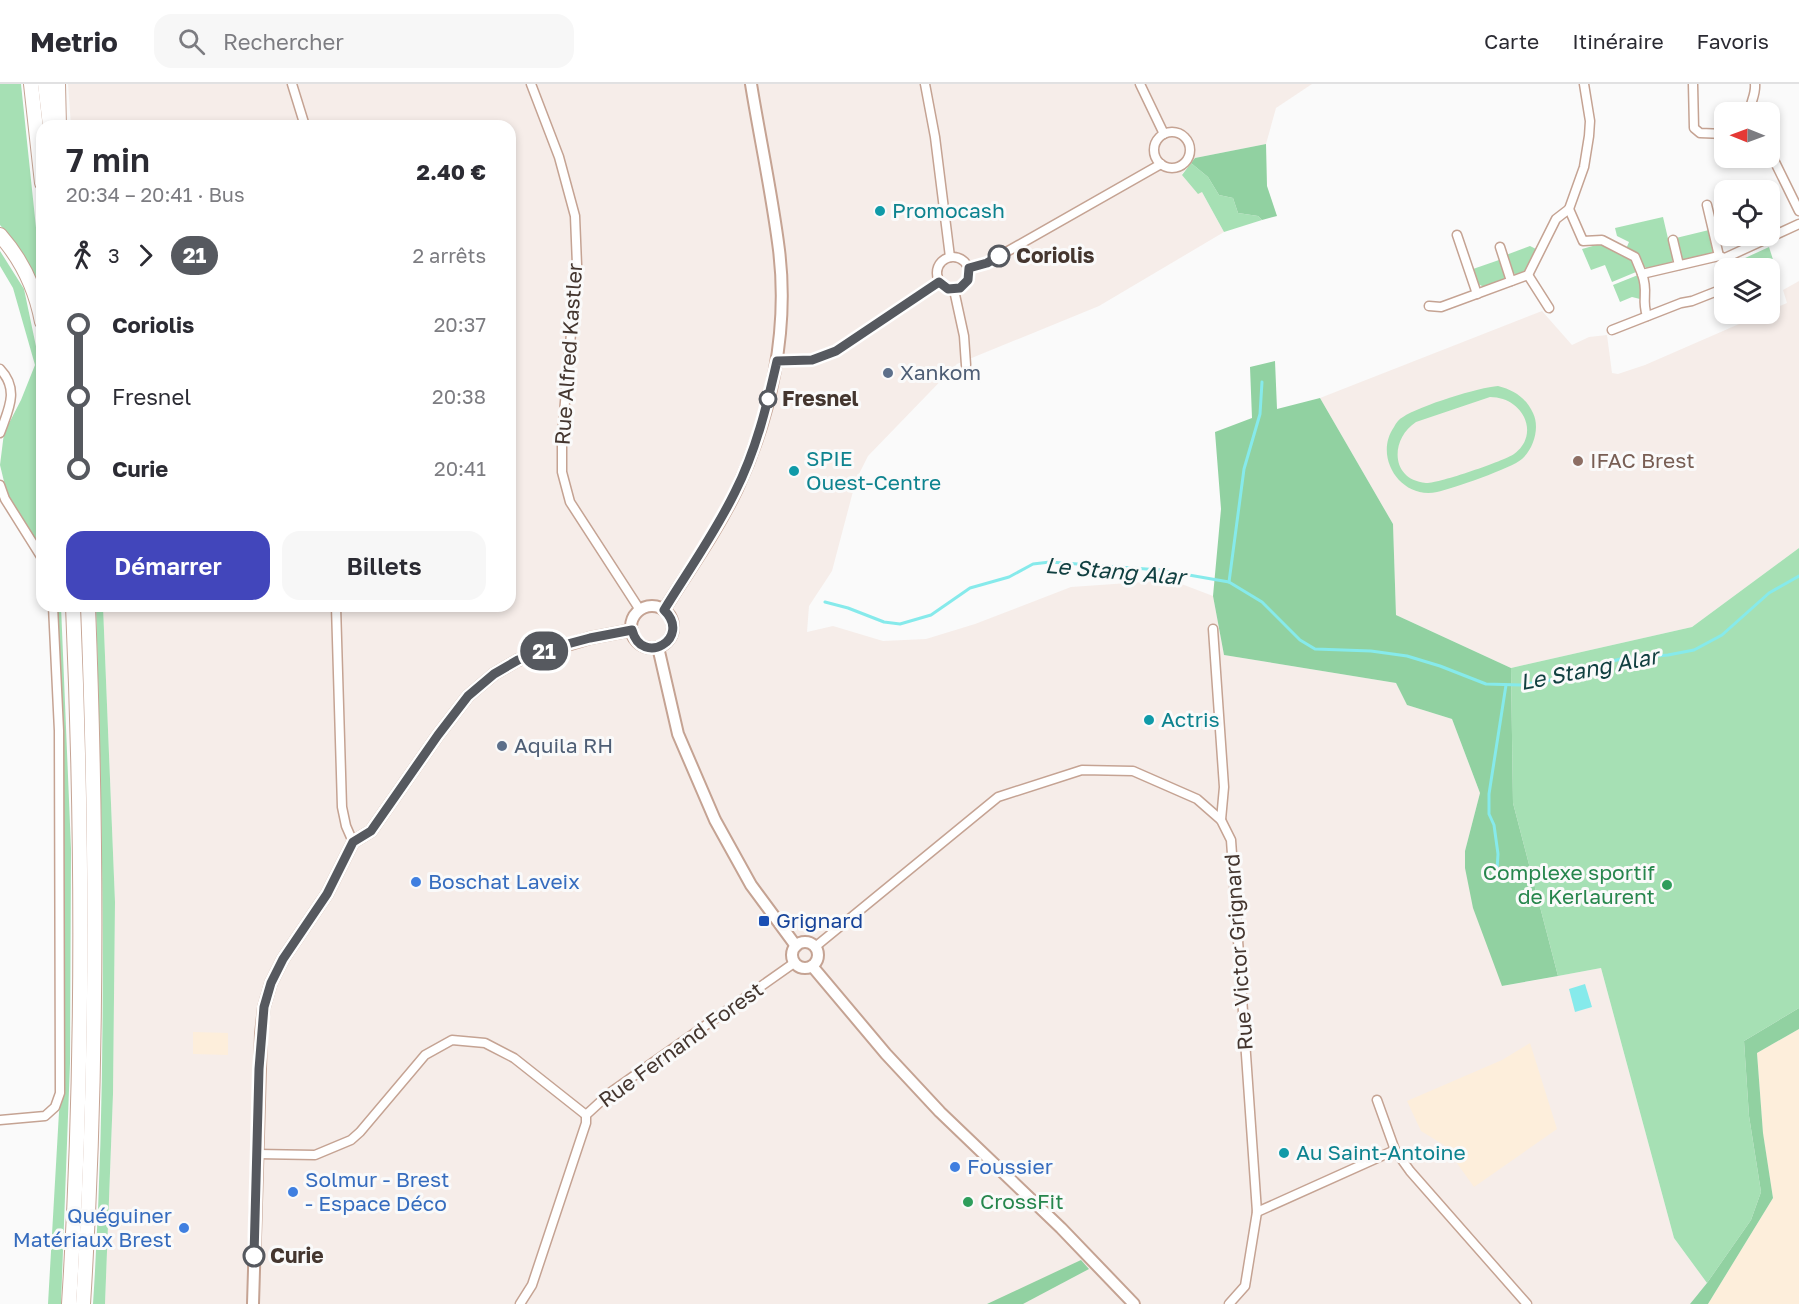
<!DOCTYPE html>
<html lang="fr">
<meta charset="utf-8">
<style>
:root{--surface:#fff;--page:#f7f7f7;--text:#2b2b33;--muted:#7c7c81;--line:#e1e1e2;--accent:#4246bb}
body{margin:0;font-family:"Golos Text",sans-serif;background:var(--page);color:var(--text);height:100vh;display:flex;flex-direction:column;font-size:22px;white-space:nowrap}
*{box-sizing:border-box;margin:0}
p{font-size:20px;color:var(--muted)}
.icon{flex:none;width:33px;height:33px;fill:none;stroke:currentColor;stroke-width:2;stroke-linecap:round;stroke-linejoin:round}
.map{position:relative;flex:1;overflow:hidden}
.drawer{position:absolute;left:36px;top:36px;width:480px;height:492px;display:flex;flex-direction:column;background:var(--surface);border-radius:18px;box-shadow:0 3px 9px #0003}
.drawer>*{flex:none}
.badge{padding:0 12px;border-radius:20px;font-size:21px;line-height:39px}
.needle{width:39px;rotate:271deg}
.controls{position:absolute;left:1714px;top:18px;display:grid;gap:12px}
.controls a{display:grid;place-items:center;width:66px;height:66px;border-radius:12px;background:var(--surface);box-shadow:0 3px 9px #0003;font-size:30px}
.map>.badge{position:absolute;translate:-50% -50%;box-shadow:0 0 0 3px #fff}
.legs{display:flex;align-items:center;gap:9px;height:66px;padding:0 30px;font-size:20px}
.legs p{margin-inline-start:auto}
.head{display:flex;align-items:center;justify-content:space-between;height:102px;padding:0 30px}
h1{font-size:33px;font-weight:600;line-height:45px}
.cta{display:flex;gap:12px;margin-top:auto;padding:12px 30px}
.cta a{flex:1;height:69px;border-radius:18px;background:var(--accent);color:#fff;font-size:24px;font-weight:600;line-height:69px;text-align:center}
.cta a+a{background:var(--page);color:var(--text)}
ul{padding:0 30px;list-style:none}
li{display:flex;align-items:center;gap:21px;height:72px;font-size:22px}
li i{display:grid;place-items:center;width:9px;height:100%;margin:0 8px;background:currentColor}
li i::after{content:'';width:15px;height:15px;margin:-8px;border:4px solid;border-radius:50%;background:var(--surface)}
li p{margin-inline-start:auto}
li:first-child i{background:linear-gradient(#0000 50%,currentColor 0)}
li:last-child i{background:linear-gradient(currentColor 50%,#0000 0)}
header{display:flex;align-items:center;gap:36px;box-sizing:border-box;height:84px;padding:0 30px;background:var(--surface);border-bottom:2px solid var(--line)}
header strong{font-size:28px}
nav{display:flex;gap:33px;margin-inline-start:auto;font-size:21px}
.search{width:420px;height:54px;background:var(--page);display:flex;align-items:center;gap:15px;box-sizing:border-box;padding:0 21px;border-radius:18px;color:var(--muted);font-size:22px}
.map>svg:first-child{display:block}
.built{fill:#f6ede9}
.industrial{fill:#fdeedb}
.green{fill:#a6e0b4;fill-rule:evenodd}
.forest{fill:#91d1a1}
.water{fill:#86eaeb}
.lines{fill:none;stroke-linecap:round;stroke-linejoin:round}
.stream{stroke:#86eaeb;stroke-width:3}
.minor-casing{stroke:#c5a393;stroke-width:11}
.tertiary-casing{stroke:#c5a393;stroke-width:14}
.trunk-casing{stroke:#c5a393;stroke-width:16}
.minor{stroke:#fff;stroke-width:8}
.tertiary{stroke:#fff;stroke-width:10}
.trunk{stroke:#fff;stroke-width:14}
.line-1-casing{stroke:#fff;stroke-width:14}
.line-1{stroke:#56595f;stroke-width:9}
.culture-dot{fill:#0f9aa8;stroke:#fafafa;stroke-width:2}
.stop-1-dot{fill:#fff;stroke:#56595f;stroke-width:3}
.service-dot{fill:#5c6f8a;stroke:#fafafa;stroke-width:2}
.education-dot{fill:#8d6e63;stroke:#fafafa;stroke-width:2}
.shop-dot{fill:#3f7fe0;stroke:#fafafa;stroke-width:2}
.leisure-dot{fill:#2e9e5b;stroke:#fafafa;stroke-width:2}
.transit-dot{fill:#1a4fb4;stroke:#fafafa;stroke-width:2}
.labels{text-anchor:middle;stroke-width:6;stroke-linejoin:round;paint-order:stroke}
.culture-label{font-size:21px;fill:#0d838f;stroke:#fafafa;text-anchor:start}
.stop-label{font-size:21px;font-weight:bold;fill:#44362f;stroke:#fafafa;text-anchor:start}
.street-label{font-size:21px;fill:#44362f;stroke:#fafafa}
.service-label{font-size:21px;fill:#4e5e75;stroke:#fafafa;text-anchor:start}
.education-label{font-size:21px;fill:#785e54;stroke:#fafafa;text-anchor:start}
.leisure-label{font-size:21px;fill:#27864d;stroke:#fafafa;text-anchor:end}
.shop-label{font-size:21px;fill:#366cbe;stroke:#fafafa;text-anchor:start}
.transit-label{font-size:21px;fill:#164399;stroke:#fafafa;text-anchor:start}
.water-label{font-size:22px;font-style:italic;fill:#114041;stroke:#fafafa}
</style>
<header>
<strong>Metrio</strong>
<div class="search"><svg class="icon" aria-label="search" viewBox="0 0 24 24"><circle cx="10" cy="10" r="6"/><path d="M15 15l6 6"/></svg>Rechercher</div>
<nav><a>Carte</a><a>Itinéraire</a><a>Favoris</a></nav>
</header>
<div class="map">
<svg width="1799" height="1220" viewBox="0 0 1799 1220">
<rect width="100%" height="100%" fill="#fafafa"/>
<g class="built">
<polygon points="68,0 1312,0 1276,24 1266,60 1195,74 1182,90 1202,108 1224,148 1099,222 957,280 868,372 856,396 832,487 809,522 807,548 833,542 883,557 926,555 975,540 1071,503 1171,496 1213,512 1224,571 1396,599 1407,621 1452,635 1480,709 1465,767 1503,902 1601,884 1674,1154 1707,1199 1690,1220 105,1220 113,1010 115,818 103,522 510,522 510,42 71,42"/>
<polygon points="1799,197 1799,464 1692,543 1511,584 1396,531 1393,440 1320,314 1542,227 1572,261 1589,253 1607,251 1612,289 1618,290 1645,281 1762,230 1770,230 1770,226 1787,219 1783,206"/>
</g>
<g class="industrial">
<polygon points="1799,945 1799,1220 1708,1220 1773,1114 1763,1050 1757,969"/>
<polygon points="193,948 228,949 228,971 193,970"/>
<polygon points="1530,959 1557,1045 1474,1103 1444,1061 1421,1047 1407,1017 1502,976"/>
</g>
<g class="green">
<polygon points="0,0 21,0 42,201 38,202 17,161 0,141"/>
<polygon points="1191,79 1208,93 1219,111 1233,114 1238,129 1258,132 1262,136 1224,148 1202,108 1198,110 1182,91"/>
<polygon points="1663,133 1673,176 1671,179 1648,185 1643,182 1634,167 1626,165 1629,158 1617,152 1615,144"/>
<polygon points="1709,146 1714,166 1712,169 1684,176 1681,174 1676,154"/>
<polygon points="1600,160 1632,177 1636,188 1612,198 1605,181 1591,186 1582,165"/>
<polygon points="1530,162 1536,165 1524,188 1517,191 1513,189 1506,171"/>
<polygon points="1769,163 1776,185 1770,188 1770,184 1734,184 1732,180"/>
<polygon points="0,167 24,205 42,291 42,468 7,410 0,381 4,349 21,316 35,281 13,204 0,182"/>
<polygon points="1499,176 1505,193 1503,196 1484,203 1478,200 1473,185"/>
<polygon points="1638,191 1643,204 1640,215 1632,213 1620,218 1613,201"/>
<path d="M1498 302C1514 306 1526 314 1533 329 1540 343 1534 364 1522 375 1512 384 1452 405 1437 408 1401 416 1373 373 1394 343 1396 339 1399 335 1403 333 1419 322 1480 303 1498 302ZM1490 313C1523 313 1541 350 1514 370 1504 377 1437 400 1426 399 1390 396 1390 355 1416 338Z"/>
<polygon points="1799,464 1799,924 1744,957 1749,1032 1761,1108 1751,1136 1707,1199 1674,1154 1601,884 1558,892 1513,719 1511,584 1692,543"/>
<polygon points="56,522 61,522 71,765 70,979 61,1220 48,1220 59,1028 64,997"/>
<path d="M96 522H103L115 818 113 1010 105 1220H93C108 987 103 755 96 522Z"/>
</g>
<g class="forest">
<polygon points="1266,60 1267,102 1277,132 1262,136 1258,132 1238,129 1233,114 1219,111 1208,93 1191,79 1195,74"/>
<polygon points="1275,277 1277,325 1320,314 1393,440 1396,531 1511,584 1513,719 1558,892 1502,902 1473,824 1465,784 1465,767 1480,709 1452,635 1407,621 1396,599 1224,571 1213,512 1221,425 1215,348 1252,334 1250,283"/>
<polygon points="1799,924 1799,945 1757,969 1763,1049 1773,1114 1708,1220 1690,1220 1707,1199 1751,1136 1761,1108 1749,1032 1744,957"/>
<polygon points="1081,1176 1089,1185 1023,1220 987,1220"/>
</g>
<polygon class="water" points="1585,900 1592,923 1575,928 1569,905"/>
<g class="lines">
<g class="stream">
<polyline points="1229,498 1244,385 1260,330 1262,298"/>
<polyline points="825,518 848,524 884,538 900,540 931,531 970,504 1009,493 1033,480 1050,478 1160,486 1229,498 1262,518 1300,556 1315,565 1371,567 1407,572 1440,582 1486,600 1521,601 1550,596 1620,575 1668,571 1694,566 1722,551 1769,509 1799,492"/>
<polyline points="1497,786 1498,770 1494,741 1489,730 1489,710 1506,601"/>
</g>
<defs>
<g id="minor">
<polyline points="292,0 305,42"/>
<polyline points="531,0 559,73 575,132 577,181 562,352 562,388 570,418 640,526"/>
<polyline points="925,0 935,53 950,173"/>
<polyline points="1140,0 1164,50"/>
<polyline points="1693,0 1694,44 1700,49 1725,50"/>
<path d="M1750 28C1750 18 1756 11 1755 0"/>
<circle cx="1172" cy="66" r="18"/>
<polyline points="1770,68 1799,127"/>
<polyline points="1707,121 1719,172"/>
<polyline points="1569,125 1583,157 1602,156 1635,173 1642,190 1719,172 1725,174 1799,140"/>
<polyline points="1457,151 1477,210"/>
<polyline points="1673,156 1679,181"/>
<polyline points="1500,163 1511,197"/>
<circle cx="953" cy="189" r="16"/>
<polyline points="1725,174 1728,184"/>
<polyline points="969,184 987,179 1161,80"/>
<path d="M1642 190C1649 209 1641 214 1647 232"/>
<polyline points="1528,191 1549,224"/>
<polyline points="954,206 964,252 966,281"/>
<polyline points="1429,222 1441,223 1528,191 1556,135 1569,125 1584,83 1589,52 1590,37 1584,0"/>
<polyline points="1612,246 1681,219 1692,217 1725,204"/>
<polyline points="777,277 812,276 836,267 939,198"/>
<path d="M0 285C20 306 8 326 0 349"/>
<polyline points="0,401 5,415 42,474"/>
<polyline points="336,522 342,723 346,742 353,758"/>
<polyline points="1213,545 1224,703 1221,736"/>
<polyline points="815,863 998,713 1082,686 1133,687 1197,715 1221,736 1231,756 1257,1128 1245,1202 1229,1220"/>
<polyline points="1377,1016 1395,1066 1410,1087 1527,1220"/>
<polyline points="0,1036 45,1032 55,1023 60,1009 59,647 53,522"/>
<polyline points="257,1070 315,1071 351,1056 360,1048 425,971 452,956 485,959 514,974 586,1031"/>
<polyline points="1257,1128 1395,1066"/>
<polyline points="520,1220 532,1201 586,1039 586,1031 611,1008 794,879"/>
</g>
<g id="tertiary">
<circle cx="652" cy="543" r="21"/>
<path d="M664 526C689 486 717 447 737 405 771 332 789 247 779 166 772 110 760 55 751 0"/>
<polyline points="658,563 678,650 715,736 751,801 796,862"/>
<circle cx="805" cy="871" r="13"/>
<polyline points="812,882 886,970 940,1028 1061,1144 1134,1220"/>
<polyline points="253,1220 261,950 264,923 271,899 283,875 327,810 353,758 371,747 438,651 468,612 494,590 518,576 590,554 632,546"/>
</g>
<g id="trunk">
<polyline points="31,0 42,99"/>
<polyline points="45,0 50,42"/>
<polyline points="58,0 59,42"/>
<path d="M0 151C22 176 36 206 42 238"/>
<path d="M69 1220C84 988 83 754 73 522"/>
<path d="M83 1220C98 987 97 755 88 522"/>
</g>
</defs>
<use href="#minor" class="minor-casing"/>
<use href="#tertiary" class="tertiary-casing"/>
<use href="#trunk" class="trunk-casing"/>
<use href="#minor" class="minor"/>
<use href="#tertiary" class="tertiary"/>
<use href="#trunk" class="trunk"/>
</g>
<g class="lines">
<defs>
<path id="line-1" d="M254 1172 259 985 264 923 271 899 283 875 327 810 353 758 371 747 438 651 468 612 494 590 518 576 545 566 590 554 632 546C642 584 693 554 664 526 688 487 715 449 735 408 756 367 767 321 777 277L812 276 836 267 939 198 948 205 960 204 968 196 969 184 987 179 999 172"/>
</defs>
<use href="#line-1" class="line-1-casing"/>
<use href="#line-1" class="line-1"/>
</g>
<g class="culture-dot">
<circle cx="880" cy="127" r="6"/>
<circle cx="794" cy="387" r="6"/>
<circle cx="1149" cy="636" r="6"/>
<circle cx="1284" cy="1069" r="6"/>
</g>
<g class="stop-1-dot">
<circle cx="999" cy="172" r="10"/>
<circle cx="768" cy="315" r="8"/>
<circle cx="254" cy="1172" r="10"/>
</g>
<g class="service-dot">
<circle cx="888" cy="289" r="6"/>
<circle cx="502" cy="662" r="6"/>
</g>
<circle class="education-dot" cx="1578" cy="377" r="6"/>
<g class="shop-dot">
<circle cx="416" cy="798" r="6"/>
<circle cx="955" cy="1083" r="6"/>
<circle cx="293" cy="1108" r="6"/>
<circle cx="184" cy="1144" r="6"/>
</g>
<g class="leisure-dot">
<circle cx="1667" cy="801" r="6"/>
<circle cx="968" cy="1118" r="6"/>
</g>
<rect class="transit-dot" x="758" y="831" width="12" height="12" rx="3"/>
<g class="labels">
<g class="culture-label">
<text x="892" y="134">Promocash</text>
<text x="806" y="382">SPIE<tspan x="806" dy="24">Ouest-Centre</tspan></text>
<text x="1161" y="643">Actris</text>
<text x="1296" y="1076">Au Saint-Antoine</text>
</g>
<g class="stop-label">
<text x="1016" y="179">Coriolis</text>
<text x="782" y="322">Fresnel</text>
<text x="270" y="1179">Curie</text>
</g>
<g class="street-label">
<text transform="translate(569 270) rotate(-86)" y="7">Rue Alfred Kastler</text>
<text transform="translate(1239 868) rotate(-94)" y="7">Rue Victor Grignard</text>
<text transform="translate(681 961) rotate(-36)" y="7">Rue Fernand Forest</text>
</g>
<g class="service-label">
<text x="900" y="296">Xankom</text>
<text x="514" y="669">Aquila RH</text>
</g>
<g class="education-label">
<text x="1590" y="384">IFAC Brest</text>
</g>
<g class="leisure-label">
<text x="1655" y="796">Complexe sportif<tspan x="1655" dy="24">de Kerlaurent</tspan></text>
<text x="980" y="1125" text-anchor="start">CrossFit</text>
</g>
<g class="shop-label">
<text x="428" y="805">Boschat Laveix</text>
<text x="967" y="1090">Foussier</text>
<text x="305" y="1103">Solmur - Brest<tspan x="305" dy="24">- Espace Déco</tspan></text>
<text x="172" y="1139" text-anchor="end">Quéguiner<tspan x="172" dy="24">Matériaux Brest</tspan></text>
</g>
<g class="transit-label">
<text x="776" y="844">Grignard</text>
</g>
<g class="water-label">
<text transform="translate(1115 487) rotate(5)" y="8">Le Stang Alar</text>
<text transform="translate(1589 585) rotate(-11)" y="8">Le Stang Alar</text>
</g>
</g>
</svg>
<div class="controls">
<a><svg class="needle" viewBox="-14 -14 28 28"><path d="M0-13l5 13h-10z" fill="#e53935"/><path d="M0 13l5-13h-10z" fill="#7c7c81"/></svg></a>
<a><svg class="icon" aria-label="locate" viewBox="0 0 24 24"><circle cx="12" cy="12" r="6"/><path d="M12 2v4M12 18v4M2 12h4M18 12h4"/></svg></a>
<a><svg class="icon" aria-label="layers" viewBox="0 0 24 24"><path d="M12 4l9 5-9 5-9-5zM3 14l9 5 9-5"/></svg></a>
</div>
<b class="badge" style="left:544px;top:567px;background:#56595f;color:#fff">21</b>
<section class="drawer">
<div class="head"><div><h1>7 min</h1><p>20:34 – 20:41 · Bus</p></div><b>2.40 €</b></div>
<div class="legs"><svg class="icon" aria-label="walk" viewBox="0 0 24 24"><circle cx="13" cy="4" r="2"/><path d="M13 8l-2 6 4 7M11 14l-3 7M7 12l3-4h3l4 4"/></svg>3<svg class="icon" aria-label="forward" viewBox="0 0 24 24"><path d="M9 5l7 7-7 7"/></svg><b class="badge" style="background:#56595f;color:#fff">21</b><p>2 arrêts</p></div>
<ul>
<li><i style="color:#56595f"></i><b>Coriolis</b><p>20:37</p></li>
<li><i style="color:#56595f"></i><span>Fresnel</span><p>20:38</p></li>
<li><i style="color:#56595f"></i><b>Curie</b><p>20:41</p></li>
</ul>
<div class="cta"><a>Démarrer</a><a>Billets</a></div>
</section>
</div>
